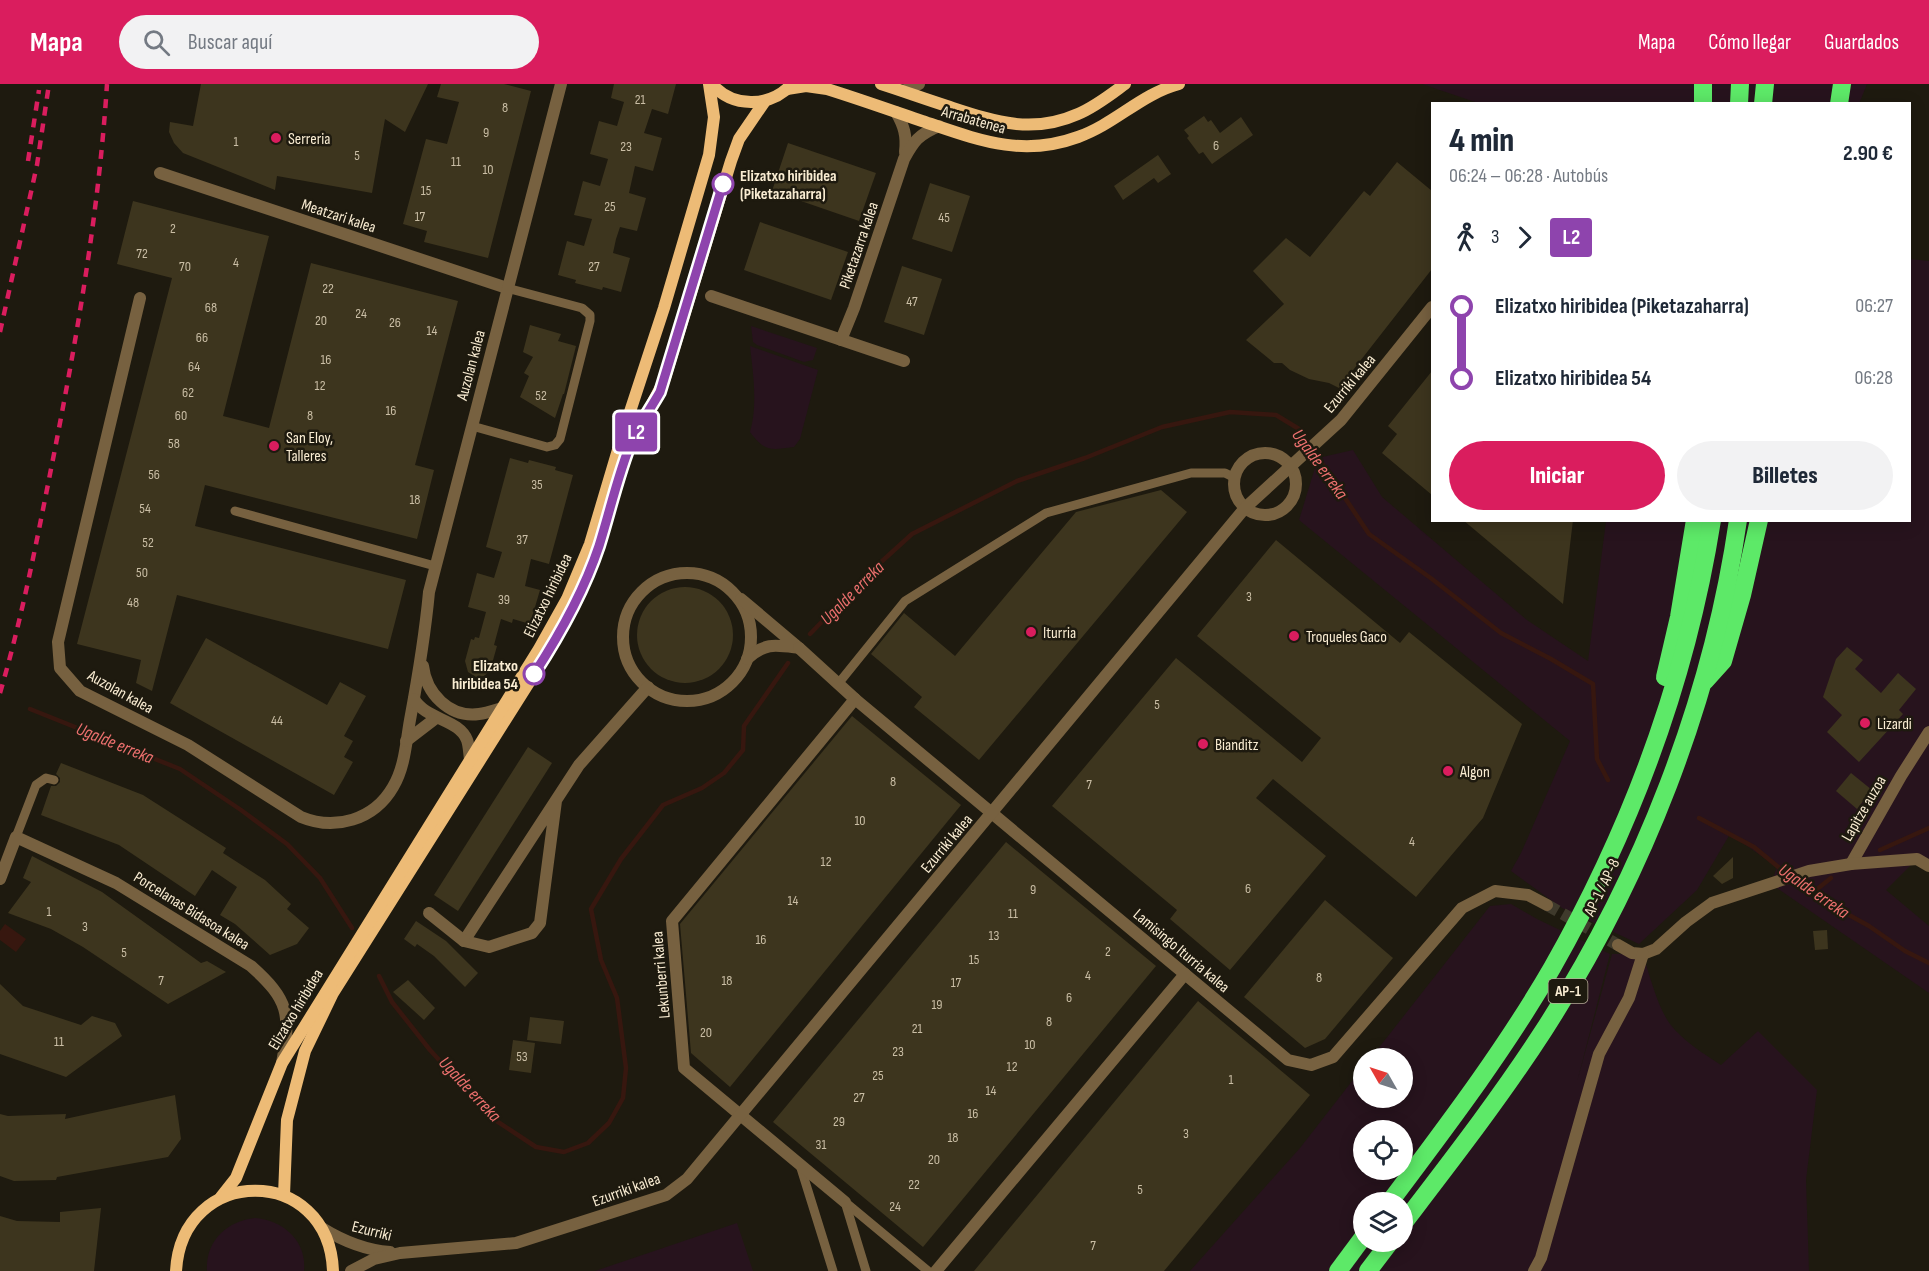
<!DOCTYPE html>
<html lang="es">
<meta charset="utf-8">
<style>
:root{--surface:#fff;--page:#f2f2f3;--text:#1f2937;--muted:#747a83;--accent:#da1d5e}
body{margin:0;font-family:"Sofia Sans Condensed",sans-serif;background:var(--page);color:var(--text);height:100vh;display:flex;flex-direction:column;font-size:22px;white-space:nowrap}
*{box-sizing:border-box;margin:0}
p{font-size:20px;color:var(--muted)}
.icon{flex:none;width:33px;height:33px;fill:none;stroke:currentColor;stroke-width:2;stroke-linecap:round;stroke-linejoin:round}
.map{position:relative;flex:1;overflow:hidden}
.drawer{position:absolute;left:1431px;top:18px;width:480px;height:420px;display:flex;flex-direction:column;background:var(--surface);border-radius:0px;box-shadow:0 3px 15px #0003}
.drawer>*{flex:none}
.badge{padding:0 12px;border-radius:4px;font-size:21px;line-height:39px}
.needle{width:39px;rotate:309deg}
.fabs{position:absolute;left:1353px;top:964px;display:grid;gap:12px}
.fabs a{display:grid;place-items:center;width:60px;height:60px;border-radius:50%;background:var(--surface);box-shadow:0 3px 15px #0003;font-size:30px}
.map>.badge{position:absolute;translate:-50% -50%;box-shadow:0 0 0 3px #fff}
.legs{display:flex;align-items:center;gap:9px;height:66px;padding:0 18px;font-size:20px}
.legs p{margin-inline-start:auto}
.overview{display:flex;align-items:center;justify-content:space-between;height:102px;padding:0 18px}
h1{font-size:33px;font-weight:800;line-height:45px}
.primary-button{display:flex;gap:12px;margin-top:auto;padding:12px 18px}
.primary-button a{flex:1;height:69px;border-radius:36px;background:var(--accent);color:#fff;font-size:24px;font-weight:800;line-height:69px;text-align:center}
.primary-button a+a{background:var(--page);color:var(--text)}
ul{padding:0 18px;list-style:none}
li{display:flex;align-items:center;gap:21px;height:72px;font-size:22px}
li i{display:grid;place-items:center;width:9px;height:100%;margin:0 8px;background:currentColor}
li i::after{content:'';width:15px;height:15px;margin:-8px;border:4px solid;border-radius:50%;background:var(--surface)}
li p{margin-inline-start:auto}
li:first-child i{background:linear-gradient(#0000 50%,currentColor 0)}
li:last-child i{background:linear-gradient(currentColor 50%,#0000 0)}
header{display:flex;align-items:center;gap:36px;box-sizing:border-box;height:84px;padding:0 30px;background:var(--accent);color:#fff}
header strong{font-size:28px}
nav{display:flex;gap:33px;margin-inline-start:auto;font-size:21px}
.search{width:420px;height:54px;background:var(--page);display:flex;align-items:center;gap:15px;box-sizing:border-box;padding:0 21px;border-radius:33px;color:var(--muted);font-size:22px}
.map>svg:first-child{display:block}
.green{fill:#27131d;fill-rule:evenodd}
.water{fill:#37170f}
.lines{fill:none;stroke-linecap:round;stroke-linejoin:round}
.stream{stroke:#37170f;stroke-width:4.5}
.building{fill:#3d351e}
.minor-tunnel{stroke:#3f3a2c;stroke-width:12;stroke-dasharray:12 6;stroke-linecap:butt}
.service{stroke:#776140;stroke-width:9}
.minor{stroke:#776140;stroke-width:12}
.secondary{stroke:#edbb76;stroke-width:12}
.motorway{stroke:#5de968;stroke-width:18}
.rail{stroke:#da1d5e;stroke-width:4.5;stroke-dasharray:9 8;stroke-linecap:butt}
.line-1-casing{stroke:#fff;stroke-width:14}
.line-1{stroke:#8e44ad;stroke-width:9}
.poi-dot{fill:#da1d5e;stroke:#1e1a0f;stroke-width:2}
.stop-1-dot{fill:#fff;stroke:#8e44ad;stroke-width:3}
.labels{text-anchor:middle;stroke-width:5;stroke-linejoin:round;paint-order:stroke}
.number-label{font-size:14px;fill:#cabea5}
.shield{fill:#1e1a0f;stroke:#b7ad98;stroke-width:1.5}
.shield-label{font-size:15px;font-weight:bold;fill:#f9ecd2}
.street-label{font-size:16px;fill:#f9ecd2;stroke:#1e1a0f}
.poi-label{font-size:16px;fill:#f9ecd2;stroke:#1e1a0f;text-anchor:start}
.stop-label{font-size:16px;font-weight:bold;fill:#f9ecd2;stroke:#1e1a0f;text-anchor:start}
.water-label{font-size:18px;font-style:italic;fill:#ec706e;stroke:#1e1a0f}
</style>
<header>
<strong>Mapa</strong>
<div class="search"><svg class="icon" aria-label="search" viewBox="0 0 24 24"><circle cx="10" cy="10" r="6"/><path d="M15 15l6 6"/></svg>Buscar aquí</div>
<nav><a>Mapa</a><a>Cómo llegar</a><a>Guardados</a></nav>
</header>
<div class="map">
<svg width="1929" height="1187" viewBox="0 0 1929 1187">
<rect width="100%" height="100%" fill="#1e1a0f"/>
<g class="green">
<polygon points="1422,0 1867,0 1859,20 1481,20"/>
<polygon points="1910,175 1929,177 1929,782 1917,775 1886,806 1929,842 1929,909 1771,800 1777,783 1730,750 1697,806 1639,860 1562,824 1511,787 1521,769 1570,657 1299,436 1318,374 1353,366 1382,413 1527,536 1588,577 1606,437 1910,436"/>
<polygon points="751,242 817,264 813,276 804,278 757,261 753,258"/>
<path d="M750 262 818 286 800 355 794 363C770 366 765 368 750 348 758 321 753 289 750 262Z"/>
<path d="M1511 820 1537 835 1610 870 1577 998 1612 870H1643C1649 890 1658 924 1670 940 1683 957 1704 970 1721 981L1758 947 1817 1006 1806 1096 1809 1187H1190L1300 1064 1363 983 1364 1014H1402V975H1370L1490 822ZM1364 1047H1402V1086H1364ZM1364 1119H1402V1158H1364Z"/>
<path d="M255 1134C283 1136 307 1157 304 1187H207C205 1157 227 1137 255 1134Z"/>
<polygon points="737,1139 753,1187 595,1187"/>
</g>
<polygon class="water" points="5,840 26,855 16,868 0,856 0,847"/>
<g class="lines">
<g class="stream">
<polyline points="810,550 869,489 912,450 1017,397 1085,374 1162,343 1230,328 1276,331 1299,345 1369,450 1432,495 1501,549 1551,575 1593,600 1597,675 1608,696"/>
<polyline points="30,625 180,685 241,726 287,760 320,794 352,844"/>
<polyline points="1699,734 1754,763 1811,810 1869,842 1905,867 1929,879"/>
<polyline points="1880,766 1929,744"/>
<polyline points="1811,810 1831,794"/>
<polyline points="379,892 392,918 430,966 492,1034 536,1063 564,1068 588,1059 609,1039 623,1014 626,984 617,914 601,876 591,825 621,775 663,721 702,704 724,689 743,666 744,642 788,579"/>
</g>
</g>
<g class="building">
<polygon points="201,0 428,0 405,48 385,35 372,109 277,92 275,106 183,69 174,59 169,48 170,38 193,42"/>
<polygon points="441,0 504,0 531,7 488,174 424,158 427,147 403,140 426,55 447,60 459,18 437,13"/>
<polygon points="614,0 676,0 668,30 652,25 644,49 662,54 653,87 635,82 629,109 646,114 637,147 620,143 616,155 613,169 630,174 621,208 603,203 602,206 575,199 576,196 558,191 567,157 584,162 592,135 574,131 583,97 600,102 608,75 590,70 599,37 617,42 624,18 611,14"/>
<polygon points="1204,32 1208,38 1211,36 1220,49 1241,33 1253,51 1212,80 1203,68 1199,70 1187,54 1189,52 1184,46"/>
<polygon points="788,59 876,89 859,137 772,107"/>
<polygon points="1158,71 1171,90 1158,99 1154,94 1123,116 1114,102"/>
<polygon points="1397,78 1432,107 1432,185 1339,304 1329,299 1309,295 1290,286 1282,279 1274,279 1246,256 1284,220 1253,187 1286,154 1310,173 1364,107 1370,112"/>
<polygon points="930,99 970,112 952,168 912,155"/>
<polygon points="133,117 269,152 223,332 269,344 311,179 458,217 415,381 434,386 417,455 205,401 195,442 406,496 388,565 177,511 152,607 136,599 141,576 77,560 172,194 117,180"/>
<polygon points="760,138 848,168 831,216 744,186"/>
<polygon points="902,182 942,195 924,251 884,238"/>
<polygon points="530,241 561,250 558,257 576,262 564,310 563,310 555,334 520,313 529,292 524,289 533,273 523,268"/>
<polygon points="1432,287 1432,411 1382,369 1397,350 1388,342"/>
<polygon points="510,374 528,379 529,376 556,383 555,386 573,391 549,480 531,475 525,502 540,506 530,540 513,535 512,539 501,535 494,561 497,562 490,587 484,592 476,593 468,588 465,577 471,555 474,556 475,553 479,554 486,528 468,523 477,489 494,494 502,468 486,463"/>
<polygon points="1161,406 1187,428 979,676 914,623 922,613 871,570 904,529 955,572 1076,428"/>
<polygon points="1463,436 1573,436 1563,520"/>
<polygon points="1276,456 1400,559 1409,548 1522,640 1483,734 1416,813 1273,695 1256,714 1326,772 1230,886 1170,835 1177,826 1052,722 1176,574 1302,678 1321,654 1197,552"/>
<circle cx="685" cy="551" r="48"/>
<polygon points="206,554 327,621 340,598 366,612 344,652 353,657 344,673 353,678 334,711 170,619"/>
<polygon points="1847,563 1863,576 1855,585 1881,609 1898,589 1916,605 1899,626 1903,630 1859,678 1827,648 1842,631 1823,613 1836,575"/>
<polygon points="852,632 961,721 730,1003 691,969 680,840"/>
<polygon points="528,663 552,679 458,827 434,811"/>
<polygon points="61,679 143,711 226,764 223,769 265,796 291,820 287,825 309,844 297,860 270,871 235,840 220,831 237,803 212,786 195,812 119,761 41,731 51,702 56,702 60,698 60,694 56,690"/>
<polygon points="1851,689 1872,706 1857,725 1836,707"/>
<polygon points="1006,758 1156,882 923,1163 773,1038"/>
<polygon points="32,772 102,808 201,879 207,877 226,888 168,920 83,863 51,845 8,829 31,798 23,794"/>
<polygon points="1733,773 1733,794 1722,800 1713,792"/>
<polygon points="1325,816 1393,874 1325,955 1305,964 1244,913"/>
<polygon points="416,837 446,857 478,889 465,903 434,872 417,860 415,863 404,855"/>
<polygon points="1827,846 1828,865 1815,866 1813,847"/>
<polygon points="408,896 435,924 424,936 393,908"/>
<polygon points="0,900 23,922 81,941 92,932 115,939 122,952 66,993 0,970"/>
<polygon points="1198,917 1310,1011 1164,1187 974,1187"/>
<polygon points="530,933 564,937 561,960 527,956"/>
<polygon points="513,956 535,959 531,989 509,986"/>
<polygon points="175,1011 181,1055 168,1073 57,1093 56,1096 14,1097 0,1092 0,1030 8,1032 66,1030 65,1035"/>
<polygon points="101,1124 94,1187 0,1187 0,1132 17,1137 60,1138 60,1128"/>
</g>
<g class="lines">
<polyline class="minor-tunnel" points="1547,821 1618,861"/>
<g class="service">
<polyline points="472,342 547,363 555,361 560,355 590,237 590,231 582,224 507,204"/>
<polyline points="235,427 435,482"/>
<polyline points="838,600 905,517 1046,429 1191,389 1225,389 1235,394"/>
<polyline points="16,753 36,701 46,694 54,696"/>
<polyline points="800,1081 833,1187"/>
<polyline points="845,1118 928,1187"/>
<polyline points="845,1118 866,1187"/>
</g>
<g class="minor">
<polyline points="903,7 919,0"/>
<path d="M896 28C904 42 907 52 905 68"/>
<polyline points="160,89 507,204"/>
<polyline points="711,212 904,277"/>
<path d="M140 214 58 558 60 584 80 607 188 661 301 733C335 747 374 736 393 703 405 683 406 658 410 636 418 593 425 551 429 508L561 0"/>
<path d="M841 256 854 224 904 75C914 57 918 51 939 42"/>
<circle cx="1265" cy="400" r="31"/>
<circle cx="687" cy="553" r="64"/>
<path d="M741 515 799 564C776 561 765 558 747 575"/>
<polyline points="799,564 855,615 1288,976 1311,981 1333,973 1462,824 1495,807 1528,811 1547,821"/>
<path d="M423 582C426 609 449 634 479 630 487 629 495 626 502 624"/>
<path d="M414 615C426 636 459 635 467 656 469 661 469 669 470 675"/>
<polyline points="406,657 436,634"/>
<polyline points="556,717 540,839 532,849 489,863 464,857 579,681 648,603"/>
<polyline points="1851,780 1901,692 1929,648"/>
<path d="M0 795 16 753 116 799 251 882C289 916 291 930 282 979"/>
<polyline points="429,829 464,857"/>
<polyline points="1618,861 1632,869 1643,870 1656,865 1686,838 1712,819 1809,787 1851,780 1917,775 1929,782"/>
<polyline points="845,1118 684,984 672,837 855,615"/>
<path d="M322 1144C343 1157 365 1166 390 1168"/>
<polyline points="351,1187 374,1175 400,1169 516,1159 666,1111 687,1095 1245,424 1341,336 1432,223"/>
<polyline points="936,1187 1185,890"/>
<polyline points="1534,1187 1541,1174 1599,970 1629,914 1643,870"/>
</g>
<g class="secondary">
<path d="M712 0C733 25 771 23 792 0"/>
<path d="M881 0C903 7 925 15 947 22 993 37 1031 51 1078 30 1095 23 1110 11 1125 0"/>
<path d="M787 5 806 2 827 5C859 15 890 26 922 37 976 55 1021 74 1078 53 1115 40 1141 10 1179 0"/>
<polyline points="284,1111 287,1036 305,967 333,909 547,570 587,492 598,463 628,366 664,297 731,77 739,55 765,17"/>
<polyline points="221,1113 236,1094 282,979 539,565 567,515 590,460 623,349 664,224 709,71 714,33 709,0"/>
<path d="M176 1187C182 1080 329 1080 333 1187"/>
</g>
<g class="motorway">
<polyline points="1703,20 1703,0"/>
<polyline points="1739,20 1740,0"/>
<polyline points="1763,20 1765,0"/>
<polyline points="1839,20 1842,0"/>
<polyline points="1665,593 1679,533 1695,436"/>
<polyline points="1705,597 1723,577 1742,511 1759,436"/>
<path d="M1389 1119C1446 1043 1504 967 1552 884 1631 745 1687 594 1712 436"/>
<path d="M1402 1141C1451 1077 1500 1014 1544 946 1642 794 1712 616 1738 436"/>
<polyline points="1338,1187 1364,1152"/>
<polyline points="1368,1187 1390,1158"/>
</g>
<g class="rail">
<polyline points="28,77 39,6"/>
<polyline points="0,248 37,81 49,0"/>
<path d="M0 609C23 531 38 450 54 370 78 247 99 125 107 0"/>
</g>
</g>
<g class="lines">
<defs>
<path id="line-1" d="M534 590C560 550 584 507 599 462 610 427 618 390 632 356 640 339 651 324 660 308L723 100"/>
</defs>
<use href="#line-1" class="line-1-casing"/>
<use href="#line-1" class="line-1"/>
</g>
<g class="poi-dot">
<circle cx="276" cy="54" r="6"/>
<circle cx="274" cy="362" r="6"/>
<circle cx="1031" cy="548" r="6"/>
<circle cx="1294" cy="552" r="6"/>
<circle cx="1865" cy="639" r="6"/>
<circle cx="1203" cy="660" r="6"/>
<circle cx="1448" cy="687" r="6"/>
</g>
<g class="stop-1-dot">
<circle cx="723" cy="100" r="10"/>
<circle cx="534" cy="590" r="10"/>
</g>
<g class="labels">
<g class="number-label">
<text x="640" y="20">21</text>
<text x="505" y="28">8</text>
<text x="486" y="53">9</text>
<text x="236" y="62">1</text>
<text x="1216" y="66">6</text>
<text x="626" y="67">23</text>
<text x="357" y="76">5</text>
<text x="456" y="82">11</text>
<text x="488" y="90">10</text>
<text x="426" y="111">15</text>
<text x="610" y="127">25</text>
<text x="420" y="137">17</text>
<text x="944" y="138">45</text>
<text x="173" y="149">2</text>
<text x="142" y="174">72</text>
<text x="236" y="183">4</text>
<text x="185" y="187">70</text>
<text x="594" y="187">27</text>
<text x="328" y="209">22</text>
<text x="912" y="222">47</text>
<text x="211" y="228">68</text>
<text x="361" y="234">24</text>
<text x="321" y="241">20</text>
<text x="395" y="243">26</text>
<text x="432" y="251">14</text>
<text x="202" y="258">66</text>
<text x="326" y="280">16</text>
<text x="194" y="287">64</text>
<text x="320" y="306">12</text>
<text x="188" y="313">62</text>
<text x="541" y="316">52</text>
<text x="391" y="331">16</text>
<text x="181" y="336">60</text>
<text x="310" y="336">8</text>
<text x="174" y="364">58</text>
<text x="154" y="395">56</text>
<text x="537" y="405">35</text>
<text x="415" y="420">18</text>
<text x="145" y="429">54</text>
<text x="522" y="460">37</text>
<text x="148" y="463">52</text>
<text x="142" y="493">50</text>
<text x="1249" y="517">3</text>
<text x="504" y="520">39</text>
<text x="133" y="523">48</text>
<text x="1157" y="625">5</text>
<text x="277" y="641">44</text>
<text x="893" y="702">8</text>
<text x="1089" y="705">7</text>
<text x="860" y="741">10</text>
<text x="1412" y="762">4</text>
<text x="826" y="782">12</text>
<text x="1248" y="809">6</text>
<text x="1033" y="810">9</text>
<text x="793" y="821">14</text>
<text x="49" y="832">1</text>
<text x="1013" y="834">11</text>
<text x="85" y="847">3</text>
<text x="994" y="856">13</text>
<text x="761" y="860">16</text>
<text x="1108" y="872">2</text>
<text x="124" y="873">5</text>
<text x="974" y="880">15</text>
<text x="1088" y="896">4</text>
<text x="1319" y="898">8</text>
<text x="161" y="901">7</text>
<text x="727" y="901">18</text>
<text x="956" y="903">17</text>
<text x="1069" y="918">6</text>
<text x="937" y="925">19</text>
<text x="1049" y="942">8</text>
<text x="917" y="949">21</text>
<text x="706" y="953">20</text>
<text x="59" y="962">11</text>
<text x="1030" y="965">10</text>
<text x="898" y="972">23</text>
<text x="522" y="977">53</text>
<text x="1012" y="987">12</text>
<text x="878" y="996">25</text>
<text x="1231" y="1000">1</text>
<text x="991" y="1011">14</text>
<text x="859" y="1018">27</text>
<text x="973" y="1034">16</text>
<text x="839" y="1042">29</text>
<text x="1186" y="1054">3</text>
<text x="953" y="1058">18</text>
<text x="821" y="1065">31</text>
<text x="934" y="1080">20</text>
<text x="914" y="1105">22</text>
<text x="1140" y="1110">5</text>
<text x="895" y="1127">24</text>
<text x="1093" y="1166">7</text>
</g>
<rect class="shield" x="1548.5" y="895" width="39" height="24" rx="4.5"/>
<g class="shield-label">
<text x="1568" y="912">AP-1</text>
</g>
<g class="street-label">
<text transform="translate(974 35) rotate(16)" y="6">Arrabatenea</text>
<text transform="translate(339 131) rotate(18)" y="6">Meatzari kalea</text>
<text transform="translate(858 161) rotate(-71)" y="6">Piketazarra kalea</text>
<text transform="translate(470 281) rotate(-75)" y="6">Auzolan kalea</text>
<text transform="translate(1349 299) rotate(-50)" y="6">Ezurriki kalea</text>
<text transform="translate(547 511) rotate(-64)" y="6">Elizatxo hiribidea</text>
<text transform="translate(121 607) rotate(29)" y="6">Auzolan kalea</text>
<text transform="translate(1863 724) rotate(-60)" y="6">Lapitze auzoa</text>
<text transform="translate(946 759) rotate(-50)" y="6">Ezurriki kalea</text>
<text transform="translate(1601 803) rotate(-64)" y="6">AP-1 / AP-8</text>
<text transform="translate(192 826) rotate(32)" y="6">Porcelanas Bidasoa kalea</text>
<text transform="translate(1182 866) rotate(40)" y="6">Lamisingo Iturria kalea</text>
<text transform="translate(660 891) rotate(-95)" y="6">Lekunberri kalea</text>
<text transform="translate(295 925) rotate(-59)" y="6">Elizatxo hiribidea</text>
<text transform="translate(626 1105) rotate(-20)" y="6">Ezurriki kalea</text>
<text transform="translate(372 1146) rotate(14)" y="6">Ezurriki</text>
</g>
<g class="poi-label">
<text x="288" y="60">Serreria</text>
<text x="286" y="359">San Eloy,<tspan x="286" dy="18">Talleres</tspan></text>
<text x="1043" y="554">Iturria</text>
<text x="1306" y="558">Troqueles Gaco</text>
<text x="1877" y="645">Lizardi</text>
<text x="1215" y="666">Bianditz</text>
<text x="1460" y="693">Algon</text>
</g>
<g class="stop-label">
<text x="740" y="97">Elizatxo hiribidea<tspan x="740" dy="18">(Piketazaharra)</tspan></text>
<text x="518" y="587" text-anchor="end">Elizatxo<tspan x="518" dy="18">hiribidea 54</tspan></text>
</g>
<g class="water-label">
<text transform="translate(1320 380) rotate(54)" y="6">Ugalde erreka</text>
<text transform="translate(852 509) rotate(-45)" y="6">Ugalde erreka</text>
<text transform="translate(115 659) rotate(22)" y="6">Ugalde erreka</text>
<text transform="translate(1814 807) rotate(35)" y="6">Ugalde erreka</text>
<text transform="translate(470 1005) rotate(47)" y="6">Ugalde erreka</text>
</g>
</g>
</svg>
<div class="fabs">
<a><svg class="needle" viewBox="-14 -14 28 28"><path d="M0-13l5 13h-10z" fill="#e53935"/><path d="M0 13l5-13h-10z" fill="#747a83"/></svg></a>
<a><svg class="icon" aria-label="locate" viewBox="0 0 24 24"><circle cx="12" cy="12" r="6"/><path d="M12 2v4M12 18v4M2 12h4M18 12h4"/></svg></a>
<a><svg class="icon" aria-label="layers" viewBox="0 0 24 24"><path d="M12 4l9 5-9 5-9-5zM3 14l9 5 9-5"/></svg></a>
</div>
<b class="badge" style="left:636px;top:348px;background:#8e44ad;color:#fff">L2</b>
<section class="drawer">
<div class="overview"><div><h1>4 min</h1><p>06:24 – 06:28 · Autobús</p></div><b>2.90 €</b></div>
<div class="legs"><svg class="icon" aria-label="walk" viewBox="0 0 24 24"><circle cx="13" cy="4" r="2"/><path d="M13 8l-2 6 4 7M11 14l-3 7M7 12l3-4h3l4 4"/></svg>3<svg class="icon" aria-label="forward" viewBox="0 0 24 24"><path d="M9 5l7 7-7 7"/></svg><b class="badge" style="background:#8e44ad;color:#fff">L2</b></div>
<ul>
<li><i style="color:#8e44ad"></i><b>Elizatxo hiribidea (Piketazaharra)</b><p>06:27</p></li>
<li><i style="color:#8e44ad"></i><b>Elizatxo hiribidea 54</b><p>06:28</p></li>
</ul>
<div class="primary-button"><a>Iniciar</a><a>Billetes</a></div>
</section>
</div>
